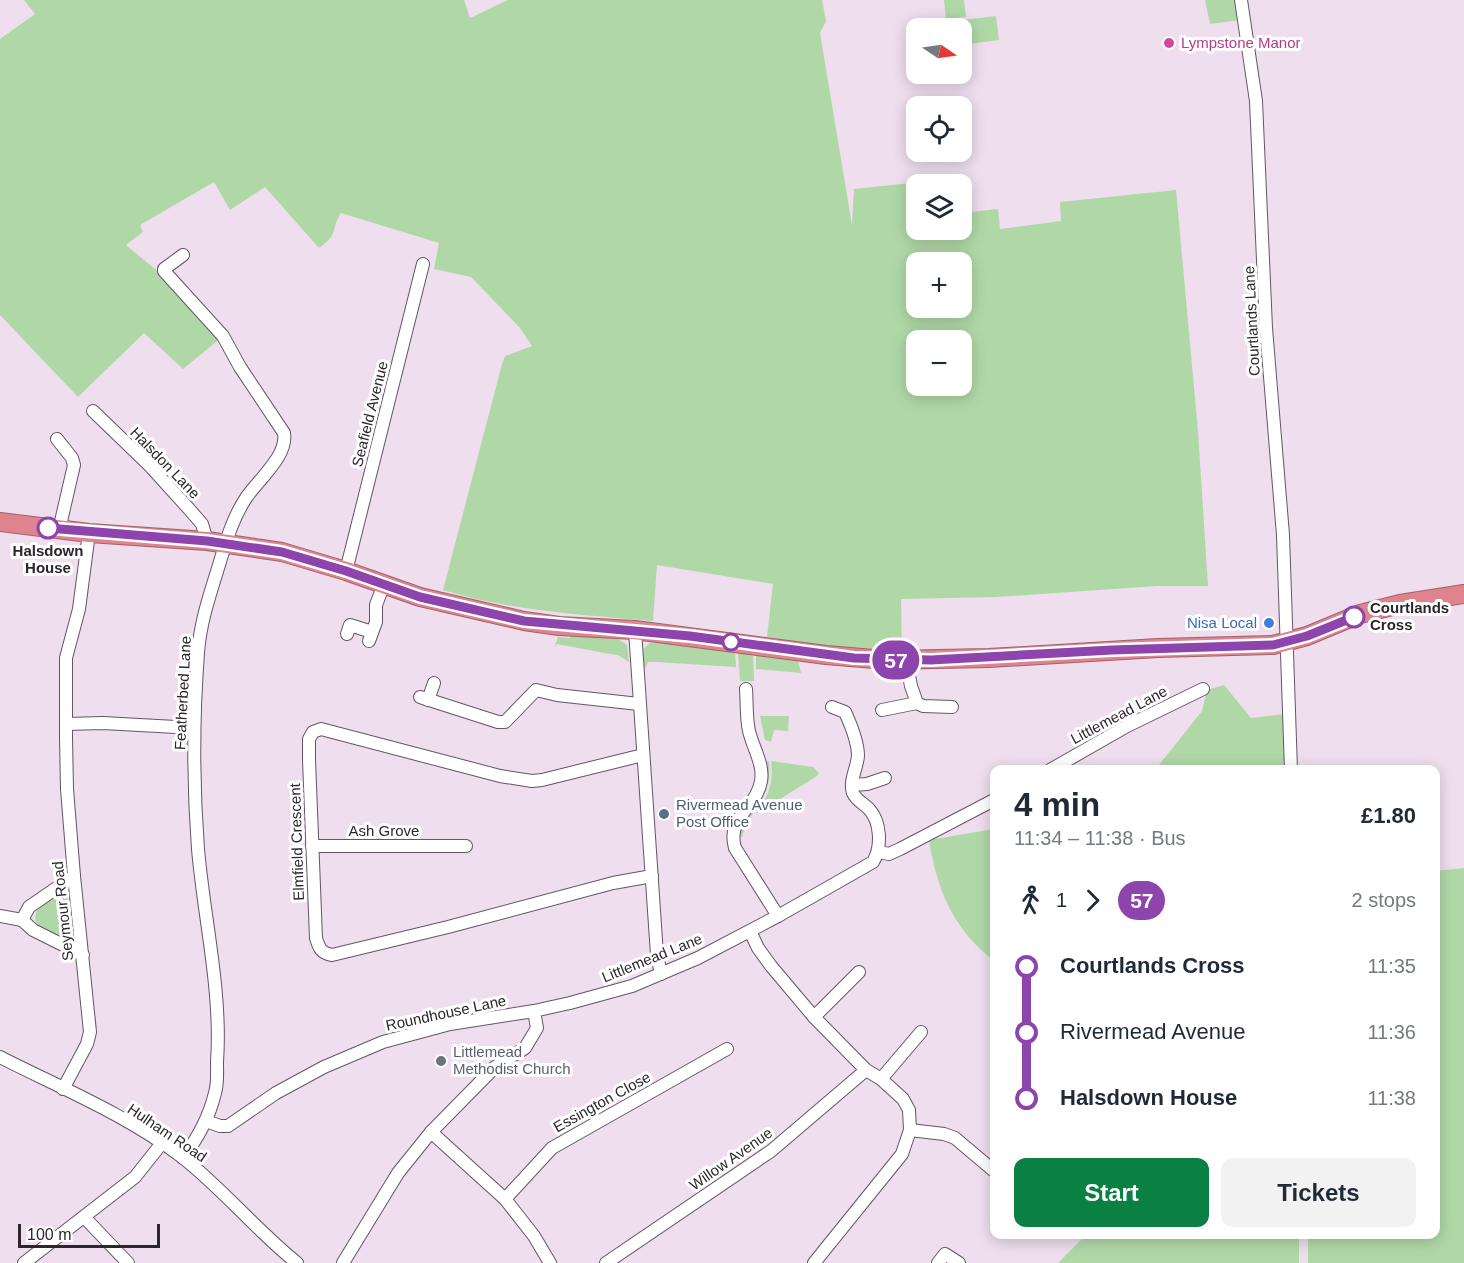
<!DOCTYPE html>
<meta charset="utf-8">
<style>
:root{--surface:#fff;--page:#f2f2f3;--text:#1f2937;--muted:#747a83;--accent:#0b8043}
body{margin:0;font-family:Helvetica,sans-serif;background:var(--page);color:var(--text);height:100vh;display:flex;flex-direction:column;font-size:22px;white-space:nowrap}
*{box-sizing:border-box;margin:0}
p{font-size:20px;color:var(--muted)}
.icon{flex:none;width:33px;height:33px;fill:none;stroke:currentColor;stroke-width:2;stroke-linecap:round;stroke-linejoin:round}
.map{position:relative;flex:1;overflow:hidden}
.drawer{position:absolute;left:990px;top:765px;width:450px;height:474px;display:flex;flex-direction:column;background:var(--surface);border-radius:12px;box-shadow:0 3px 15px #0003}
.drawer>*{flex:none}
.badge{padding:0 12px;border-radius:20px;font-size:21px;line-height:39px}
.needle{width:39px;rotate:103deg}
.fabs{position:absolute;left:906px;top:18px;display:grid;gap:12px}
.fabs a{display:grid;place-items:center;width:66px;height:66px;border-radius:12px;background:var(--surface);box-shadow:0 3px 15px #0003;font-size:30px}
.scale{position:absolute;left:18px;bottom:15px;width:142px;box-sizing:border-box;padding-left:6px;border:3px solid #2d272d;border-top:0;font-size:16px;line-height:21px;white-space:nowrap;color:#2d272d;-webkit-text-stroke:4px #fff;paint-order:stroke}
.map>.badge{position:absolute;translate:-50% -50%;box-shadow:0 0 0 3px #fff}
.legs{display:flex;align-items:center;gap:9px;height:66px;padding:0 24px;font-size:20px}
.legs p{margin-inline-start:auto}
.overview{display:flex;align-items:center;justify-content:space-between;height:102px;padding:0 24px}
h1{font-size:33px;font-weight:700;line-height:45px}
.cta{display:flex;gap:12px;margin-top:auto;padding:12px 24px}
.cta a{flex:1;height:69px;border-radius:12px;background:var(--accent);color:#fff;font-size:24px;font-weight:700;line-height:69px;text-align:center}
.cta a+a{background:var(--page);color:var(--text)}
ul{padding:0 24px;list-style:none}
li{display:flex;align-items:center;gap:21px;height:66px;font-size:22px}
li i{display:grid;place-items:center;width:9px;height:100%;margin:0 8px;background:currentColor}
li i::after{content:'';width:15px;height:15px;margin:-8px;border:4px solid;border-radius:50%;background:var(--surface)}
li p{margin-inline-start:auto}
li:first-child i{background:linear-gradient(#0000 50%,currentColor 0)}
li:last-child i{background:linear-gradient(currentColor 50%,#0000 0)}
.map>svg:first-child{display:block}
.green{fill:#b0d8a7;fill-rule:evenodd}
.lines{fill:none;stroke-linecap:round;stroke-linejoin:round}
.minor-casing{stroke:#635663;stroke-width:14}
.highway-casing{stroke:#a1636d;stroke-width:20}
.minor{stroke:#fff;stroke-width:12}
.highway{stroke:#df848f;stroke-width:18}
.line-1-casing{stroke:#fff;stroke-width:14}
.line-1{stroke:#8e44ad;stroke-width:9}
.hotel-dot{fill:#d1479c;stroke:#fff;stroke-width:2}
.stop-1-dot{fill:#fff;stroke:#8e44ad;stroke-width:3}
.shop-dot{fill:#3f7fe0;stroke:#fff;stroke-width:2}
.service-dot{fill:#5c6f8a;stroke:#fff;stroke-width:2}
.worship-dot{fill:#6b7280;stroke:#fff;stroke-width:2}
.labels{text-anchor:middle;stroke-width:6;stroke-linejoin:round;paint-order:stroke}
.hotel-label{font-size:15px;fill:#b23c85;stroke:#fff;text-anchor:start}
.street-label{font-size:15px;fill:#2d272d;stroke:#fff}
.stop-label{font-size:15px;font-weight:bold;fill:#2d272d;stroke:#fff}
.shop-label{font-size:15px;fill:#366cbe;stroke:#fff;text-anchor:end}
.service-label{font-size:15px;fill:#4e5e75;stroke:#fff;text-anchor:start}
.worship-label{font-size:15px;fill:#5b616d;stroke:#fff;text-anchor:start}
</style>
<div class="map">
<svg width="1464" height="1263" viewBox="0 0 1464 1263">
<rect width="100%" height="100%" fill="#eedeee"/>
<g class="green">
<path d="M24 0H464L470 18 508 0H822L826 21 820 33 852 225 854 189 939 180 940 184H916V230H962V213L998 209 1000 229 1061 221 1060 202 1176 190 1198 431 1208 586H1157L996 597 901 599 902 650 833 647 767 637 773 584 657 565 653 621C583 615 511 611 443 590L502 364 505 356 532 346 520 328 471 277 434 269 439 243 341 213C330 230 340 233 319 248L265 187 230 210 214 182 140 225 143 232 126 245 161 274 221 338 183 369 144 333 78 397 0 315V39L35 14ZM916 262H962V308H916ZM916 340H962V386H916Z"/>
<polygon points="944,0 964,0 966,17 946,19"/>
<polygon points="1205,0 1237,0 1241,20 1210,24"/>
<polygon points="996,16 999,40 962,45 962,28 947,28 946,22"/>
<polygon points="570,635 618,639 627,645 629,662 618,655 610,654 557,644 554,648 558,637 570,638"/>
<polygon points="659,642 735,652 736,667 656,662 648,662 643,673 643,649 650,643"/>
<polygon points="738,652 753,655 754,681 740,681"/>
<polygon points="756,655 798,661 801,673 756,669"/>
<polygon points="1224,685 1251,718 1285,714 1288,769 1155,770 1202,711 1207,690"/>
<polygon points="760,716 789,716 788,731 774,730 771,742 765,740"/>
<path d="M769 761C773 801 750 806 742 837H738L765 762Z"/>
<path d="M771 761 813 767 819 773 817 776 756 814C768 797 774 782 771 761Z"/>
<path d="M994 829V961C953 929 937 890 929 840Z"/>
<polygon points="1464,868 1464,1263 1308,1263 1308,1235 1436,1234 1436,871"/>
<path d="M62 891 67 895 74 938 72 944 38 926C28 908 49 900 62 891Z"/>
<polygon points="1086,1235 1299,1235 1299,1263 1058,1263"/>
</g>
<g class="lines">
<defs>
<g id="minor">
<polyline points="1241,0 1256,101 1266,328 1283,535 1291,770"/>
<path d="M183 255 164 269V271L223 336 240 367 284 433C288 456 258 480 246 498 232 519 226 542 219 565 210 594 200 623 198 653 193 719 193 784 198 849 204 919 222 991 217 1062 217 1072 218 1083 215 1093 209 1118 198 1137 183 1158"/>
<polyline points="93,411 150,466 189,509 202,524 207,541"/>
<polyline points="57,439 72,458 74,465 59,530"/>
<polyline points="346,571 423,264"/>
<polyline points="635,630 657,955 661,974"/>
<polyline points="347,634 350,625 372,632"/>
<polyline points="369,641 376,622 376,605 384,584"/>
<polyline points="906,660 911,686 917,703 923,706 952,707"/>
<path d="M746 689C747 702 746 718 749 731 753 748 764 764 761 781 757 808 726 816 735 848L778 916"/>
<polyline points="420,697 498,722 505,722 536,690 557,695 639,704"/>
<polyline points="428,700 434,683"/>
<polyline points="882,710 917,703"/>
<polyline points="66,724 103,723 194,728"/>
<path d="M643 755 542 780 532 781 500 776 321 729 313 732 309 739V760L316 938C319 948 321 953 332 955L448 927 613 883 652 876"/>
<polyline points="1050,770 1127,726 1203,689"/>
<polyline points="852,785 867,784 885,778"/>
<polyline points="312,846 466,846"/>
<polyline points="879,852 889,854 900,849 994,800"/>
<polyline points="74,876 29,907 22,920 33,930 83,955"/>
<polyline points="0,916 22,920"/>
<polyline points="750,931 758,948 771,966 814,1017 866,1070 881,1079 903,1099 909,1110 910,1130 902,1154 814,1263"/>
<polyline points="814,1017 859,972"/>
<path d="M0 1057C61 1088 127 1115 182 1157 223 1189 256 1230 297 1263"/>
<polyline points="881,1079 921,1032"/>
<polyline points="63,1089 87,1044 90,1032 74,876 67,789 66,738 66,658 79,609 89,533"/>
<polyline points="206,1121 220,1126 228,1126 276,1093 324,1067 383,1042 450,1024 534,1011"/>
<polyline points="910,1130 944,1134 955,1138 994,1171"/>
<polyline points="431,1132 505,1199 534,1236 550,1263"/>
<polyline points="505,1199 552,1148 727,1049"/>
<polyline points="84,1217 128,1263"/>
<polyline points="24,1263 135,1177 162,1143"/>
<path d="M343 1263 398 1173 431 1132 495 1067 525 1048 537 1028 534 1011 570 1003 632 986 698 958 778 916 873 862C882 847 881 822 869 809 864 804 856 800 853 793 849 781 857 768 858 756 858 742 851 725 845 712L832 707"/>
<polyline points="606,1263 771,1151 866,1070"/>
<polyline points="938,1263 945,1254 959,1263"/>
</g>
<polyline id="highway" points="0,522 89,533 207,541 282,552 346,571 420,597 524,621 559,626 635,630 826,655 886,660 989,658 1158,648 1273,645 1307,636 1360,614 1400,604 1464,594"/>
</defs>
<use href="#minor" class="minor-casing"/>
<use href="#highway" class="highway-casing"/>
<use href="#minor" class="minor"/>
<use href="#highway" class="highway"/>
</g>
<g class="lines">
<defs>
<polyline id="line-1" points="48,528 207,541 282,552 346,571 420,597 524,621 690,636 854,658 931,660 1112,650 1273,645 1307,636 1354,617"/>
</defs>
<use href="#line-1" class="line-1-casing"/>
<use href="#line-1" class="line-1"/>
</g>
<circle class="hotel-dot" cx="1169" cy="43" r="6"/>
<g class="stop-1-dot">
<circle cx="48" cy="528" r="10"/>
<circle cx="1354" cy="617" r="10"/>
<circle cx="731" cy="642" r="8"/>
</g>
<circle class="shop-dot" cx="1269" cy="623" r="6"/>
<circle class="service-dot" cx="664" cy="814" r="6"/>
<circle class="worship-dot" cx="441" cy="1061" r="6"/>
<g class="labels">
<g class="hotel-label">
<text x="1181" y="48">Lympstone Manor</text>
</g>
<g class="street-label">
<text transform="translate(1252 321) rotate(-93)" y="5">Courtlands Lane</text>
<text transform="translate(370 414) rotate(-76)" y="5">Seafield Avenue</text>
<text transform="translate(165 463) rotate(46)" y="5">Halsdon Lane</text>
<text transform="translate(183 693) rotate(-87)" y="5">Featherbed Lane</text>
<text transform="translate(1119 715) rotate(-28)" y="5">Littlemead Lane</text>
<text x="384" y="836">Ash Grove</text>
<text transform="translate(297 842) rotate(-92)" y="5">Elmfield Crescent</text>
<text transform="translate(63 911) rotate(-96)" y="5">Seymour Road</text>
<text transform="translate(652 958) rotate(-22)" y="5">Littlemead Lane</text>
<text transform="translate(446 1013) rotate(-12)" y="5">Roundhouse Lane</text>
<text transform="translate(602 1102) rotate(-29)" y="5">Essington Close</text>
<text transform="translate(167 1133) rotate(34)" y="5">Hulham Road</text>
<text transform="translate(731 1159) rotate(-35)" y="5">Willow Avenue</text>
</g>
<g class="stop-label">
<text x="48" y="556">Halsdown<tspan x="48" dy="17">House</tspan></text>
<text x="1370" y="613" text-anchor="start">Courtlands<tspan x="1370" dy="17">Cross</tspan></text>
</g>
<g class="shop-label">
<text x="1257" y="628">Nisa Local</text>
</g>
<g class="service-label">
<text x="676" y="810">Rivermead Avenue<tspan x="676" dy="17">Post Office</tspan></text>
</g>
<g class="worship-label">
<text x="453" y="1057">Littlemead<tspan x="453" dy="17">Methodist Church</tspan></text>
</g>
</g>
</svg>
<div class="fabs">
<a><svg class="needle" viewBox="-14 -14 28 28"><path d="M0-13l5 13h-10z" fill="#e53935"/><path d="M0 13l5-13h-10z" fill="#747a83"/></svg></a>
<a><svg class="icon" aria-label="locate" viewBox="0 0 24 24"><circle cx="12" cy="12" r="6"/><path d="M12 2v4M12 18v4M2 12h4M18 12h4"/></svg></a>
<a><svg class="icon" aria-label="layers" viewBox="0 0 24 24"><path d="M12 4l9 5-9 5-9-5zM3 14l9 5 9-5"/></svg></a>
<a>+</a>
<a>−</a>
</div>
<div class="scale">100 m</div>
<b class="badge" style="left:896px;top:660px;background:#8e44ad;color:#fff">57</b>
<section class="drawer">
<div class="overview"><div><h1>4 min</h1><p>11:34 – 11:38 · Bus</p></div><b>£1.80</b></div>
<div class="legs"><svg class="icon" aria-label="walk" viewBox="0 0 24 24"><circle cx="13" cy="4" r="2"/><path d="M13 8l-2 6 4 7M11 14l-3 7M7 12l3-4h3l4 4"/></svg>1<svg class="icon" aria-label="forward" viewBox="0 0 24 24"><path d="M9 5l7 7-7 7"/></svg><b class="badge" style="background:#8e44ad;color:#fff">57</b><p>2 stops</p></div>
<ul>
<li><i style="color:#8e44ad"></i><b>Courtlands Cross</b><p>11:35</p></li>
<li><i style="color:#8e44ad"></i><span>Rivermead Avenue</span><p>11:36</p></li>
<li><i style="color:#8e44ad"></i><b>Halsdown House</b><p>11:38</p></li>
</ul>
<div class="cta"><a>Start</a><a>Tickets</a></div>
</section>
</div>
